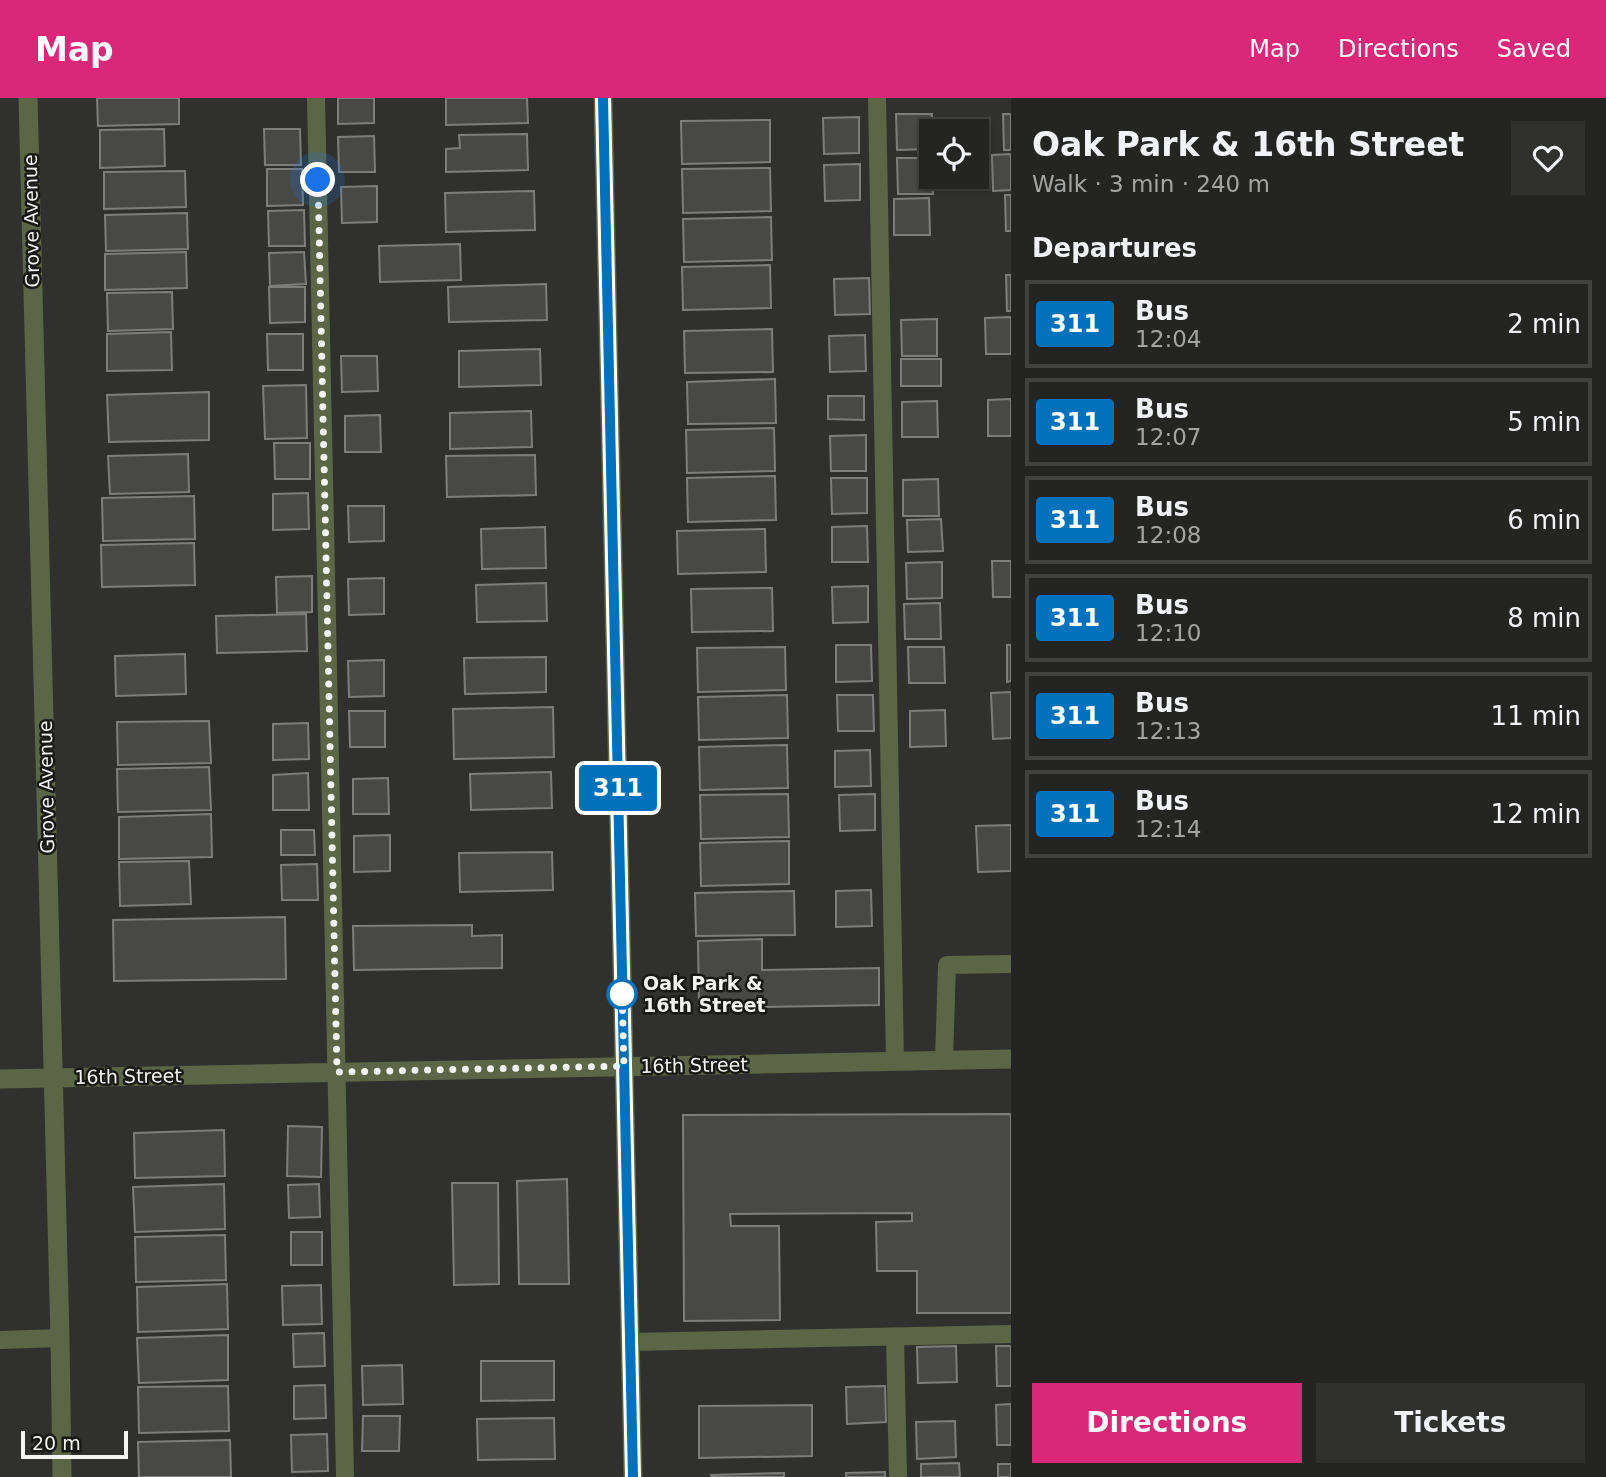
<!DOCTYPE html>
<meta charset="utf-8">
<style>
:root{--surface:#242522;--page:#30312f;--text:#f1f3f6;--muted:#a3a5a5;--line:#414240;--accent:#db2777}
body{margin:0;font-family:"DejaVu Sans",sans-serif;background:var(--page);color:var(--text);height:100vh;display:flex;flex-direction:column;font-size:26px;white-space:nowrap}
*{box-sizing:border-box;margin:0}
p{font-size:23px;color:var(--muted)}
.icon{flex:none;width:38px;height:38px;fill:none;stroke:currentColor;stroke-width:2;stroke-linecap:round;stroke-linejoin:round}
.map{position:relative;flex:1;overflow:hidden}
.side{display:flex;flex-direction:column;background:var(--surface);width:595px}
.side>*{flex:none}
.badge{padding:0 14px;border-radius:5px;font-size:24px;line-height:46px}
.tools{position:absolute;left:919px;top:21px;display:grid;gap:14px}
.tools a{display:grid;place-items:center;width:70px;height:70px;border-radius:0px;background:var(--surface);box-shadow:0 2px 5px #0004,0 0 0 2px var(--line);font-size:35px}
.scale{position:absolute;left:21px;bottom:18px;width:107px;box-sizing:border-box;padding-left:7px;border:4px solid #f4f4f3;border-top:0;font-size:19px;line-height:24px;white-space:nowrap;color:#f4f4f3;-webkit-text-stroke:5px #181817;paint-order:stroke}
.you{position:absolute;width:35px;height:35px;margin:-18px;border:5px solid #fff;border-radius:50%;background:#1a73e8;box-shadow:0 0 0 10px #1a73e833}
.map>.badge{position:absolute;translate:-50% -50%;box-shadow:0 0 0 4px #fff}
h2{padding:0 21px;font-size:26px;line-height:63px}
.round{display:grid;place-items:center;flex:none;width:74px;height:74px;border-radius:0px;background:var(--page)}
.summary{display:flex;align-items:center;justify-content:space-between;height:119px;padding:0 21px}
h1{font-size:33px;font-weight:800;line-height:52px}
.button{display:flex;gap:14px;margin-top:auto;padding:14px 21px}
.button a{flex:1;height:80px;border-radius:0px;background:var(--accent);color:#fff;font-size:28px;font-weight:800;line-height:80px;text-align:center}
.button a+a{background:var(--page);color:var(--text)}
ul{padding:0;list-style:none}
li{display:flex;align-items:center;gap:21px;height:88px;margin:0 14px 10px;padding:0 7px;border:4px solid var(--line);border-radius:0px}
li div{flex:1}
li b{display:block;font-size:26px}
li em{font-style:normal}
li .badge{min-width:77px;font-weight:700;text-align:center}
header{display:flex;align-items:center;gap:42px;box-sizing:border-box;height:98px;padding:0 35px;background:var(--accent);color:#fff}
header strong{font-size:33px}
nav{display:flex;gap:38px;margin-inline-start:auto;font-size:24px}
main{display:flex;flex:1;min-height:0}
.map>svg:first-child{display:block}
.building{fill:#484947;stroke:#7d7e7c;stroke-width:2}
.lines{fill:none;stroke-linecap:round;stroke-linejoin:round}
.service{stroke:#5c6646;stroke-width:18}
.minor{stroke:#5c6646;stroke-width:19}
.tertiary{stroke:#5c6646;stroke-width:19}
.line-casing{stroke:#fff;stroke-width:16}
.line{stroke:#0072bc;stroke-width:10}
.walk{stroke:#f4f4f3;stroke-width:7;stroke-dasharray:0 12.6}
.stop-dot{fill:#fff;stroke:#0072bc;stroke-width:3.5}
.labels{text-anchor:middle;stroke-width:5;stroke-linejoin:round;paint-order:stroke}
.street-label{font-size:19px;fill:#f4f4f3;stroke:#181817}
.stop-label{font-size:19px;font-weight:bold;fill:#f4f4f3;stroke:#181817;text-anchor:start}
</style>
<header>
<strong>Map</strong>
<nav><a>Map</a><a>Directions</a><a>Saved</a></nav>
</header>
<main>
<div class="map">
<svg width="1011" height="1379" viewBox="0 0 1011 1379">
<rect width="100%" height="100%" fill="#30312e"/>
<g class="building">
<polygon points="97,0 179,0 179,26 98,28"/>
<polygon points="338,0 374,0 374,25 338,26"/>
<polygon points="446,0 527,0 528,25 446,27"/>
<polygon points="896,16 932,16 931,51 897,52"/>
<polygon points="1003,16 1011,16 1011,52 1004,52"/>
<polygon points="859,19 859,55 824,56 823,20"/>
<polygon points="770,22 770,64 682,66 681,23"/>
<polygon points="164,31 165,68 100,70 100,32"/>
<polygon points="264,31 300,31 301,67 265,67"/>
<polygon points="527,36 528,72 446,74 446,51 460,50 459,37"/>
<polygon points="374,38 375,74 339,74 338,39"/>
<polygon points="1011,56 1011,92 993,93 992,57"/>
<polygon points="897,60 931,60 933,96 898,96"/>
<polygon points="860,66 860,102 825,103 824,67"/>
<polygon points="770,70 771,113 683,115 682,71"/>
<polygon points="267,71 302,71 303,107 267,108"/>
<polygon points="185,73 186,109 104,111 104,74"/>
<polygon points="377,88 377,124 342,125 341,89"/>
<polygon points="534,93 535,132 446,134 445,95"/>
<polygon points="1005,97 1011,97 1011,133 1006,133"/>
<polygon points="929,100 930,137 894,137 894,101"/>
<polygon points="304,112 305,148 269,148 268,113"/>
<polygon points="187,115 188,151 106,153 105,117"/>
<polygon points="771,119 772,162 684,164 683,121"/>
<polygon points="460,146 461,182 380,184 379,148"/>
<polygon points="186,154 187,190 105,192 105,156"/>
<polygon points="304,154 306,186 270,188 269,155"/>
<polygon points="770,167 771,210 683,212 682,169"/>
<polygon points="1006,177 1011,177 1011,213 1007,213"/>
<polygon points="869,180 870,216 835,217 834,181"/>
<polygon points="546,186 547,222 449,224 448,189"/>
<polygon points="269,189 305,189 305,224 270,225"/>
<polygon points="172,194 173,231 108,233 107,195"/>
<polygon points="1011,219 1011,256 986,256 985,220"/>
<polygon points="937,221 937,258 902,258 901,222"/>
<polygon points="772,231 773,274 685,275 684,233"/>
<polygon points="171,234 172,272 107,273 107,236"/>
<polygon points="267,236 303,236 303,272 268,272"/>
<polygon points="865,237 866,273 830,274 829,238"/>
<polygon points="540,251 541,287 459,289 459,253"/>
<polygon points="341,258 377,258 378,293 342,294"/>
<rect x="901" y="261" width="40" height="27"/>
<polygon points="775,281 776,325 688,326 687,284"/>
<polygon points="306,287 307,340 265,341 263,288"/>
<polygon points="209,294 209,342 109,344 107,297"/>
<polygon points="828,298 864,298 864,322 828,321"/>
<polygon points="1011,301 1011,338 988,338 988,302"/>
<polygon points="937,303 938,339 902,339 902,304"/>
<polygon points="531,313 532,349 450,351 450,315"/>
<polygon points="380,317 381,354 345,354 345,318"/>
<polygon points="774,330 775,373 687,375 686,332"/>
<polygon points="866,337 866,373 831,373 830,338"/>
<polygon points="274,345 310,345 310,381 275,381"/>
<polygon points="188,356 189,394 110,396 108,358"/>
<polygon points="535,357 536,397 447,399 446,358"/>
<polygon points="775,378 776,422 688,424 687,380"/>
<polygon points="831,380 867,380 867,415 832,416"/>
<polygon points="938,381 939,418 903,418 903,382"/>
<polygon points="308,395 309,431 273,432 273,396"/>
<polygon points="194,398 195,441 103,443 102,400"/>
<polygon points="348,408 384,408 384,443 349,444"/>
<polygon points="941,421 943,453 908,454 907,422"/>
<polygon points="867,428 868,464 832,464 832,429"/>
<polygon points="545,429 546,470 482,471 481,431"/>
<polygon points="765,431 766,474 678,476 677,433"/>
<polygon points="194,445 195,487 102,489 101,447"/>
<polygon points="992,463 1011,463 1011,499 993,499"/>
<polygon points="942,464 942,500 907,501 906,465"/>
<polygon points="312,478 312,514 277,515 276,479"/>
<polygon points="384,480 384,516 349,517 348,481"/>
<polygon points="546,485 547,523 477,524 476,487"/>
<polygon points="868,488 868,524 833,525 832,489"/>
<polygon points="772,490 773,533 692,534 691,491"/>
<polygon points="940,505 941,541 905,541 904,506"/>
<polygon points="306,516 307,553 217,555 216,518"/>
<polygon points="836,547 871,547 872,583 836,584"/>
<polygon points="1007,547 1011,547 1011,583 1007,584"/>
<polygon points="785,549 786,592 698,594 697,550"/>
<polygon points="908,549 944,549 945,585 909,585"/>
<polygon points="185,556 186,596 116,598 115,558"/>
<polygon points="546,559 546,594 465,596 464,560"/>
<polygon points="384,562 384,598 349,599 348,563"/>
<polygon points="1011,594 1011,640 993,641 991,595"/>
<polygon points="787,597 788,640 699,642 698,599"/>
<polygon points="837,597 873,597 874,633 838,633"/>
<polygon points="553,609 554,659 454,661 453,611"/>
<polygon points="945,612 946,648 910,649 910,613"/>
<polygon points="349,613 385,613 385,649 350,649"/>
<polygon points="209,623 211,665 118,667 117,624"/>
<polygon points="308,625 309,661 273,662 273,626"/>
<polygon points="787,647 788,690 700,692 699,649"/>
<polygon points="870,652 871,688 835,689 835,653"/>
<polygon points="209,669 211,712 118,714 117,671"/>
<polygon points="551,674 552,710 471,712 470,676"/>
<polygon points="308,675 309,712 273,712 273,677"/>
<polygon points="388,680 389,716 353,716 353,681"/>
<polygon points="788,696 789,739 701,741 700,697"/>
<polygon points="875,696 875,732 840,733 839,697"/>
<polygon points="211,716 212,759 119,761 119,719"/>
<polygon points="1011,727 1011,773 978,774 976,728"/>
<polygon points="281,732 314,732 315,757 281,757"/>
<polygon points="390,737 390,773 354,774 354,738"/>
<polygon points="789,743 789,786 701,788 700,745"/>
<polygon points="552,754 553,792 460,794 459,755"/>
<polygon points="189,763 191,806 120,808 119,764"/>
<polygon points="317,766 318,802 282,802 281,767"/>
<polygon points="871,792 872,828 836,829 836,793"/>
<polygon points="794,793 795,837 696,838 695,795"/>
<polygon points="285,819 286,881 114,883 113,822"/>
<polygon points="472,827 472,838 502,837 502,870 354,872 353,828"/>
<polygon points="762,841 762,872 879,870 879,907 699,910 698,843"/>
<polygon points="1011,1016 1011,1215 917,1215 917,1173 877,1173 876,1124 912,1123 912,1115 730,1116 731,1128 779,1128 780,1222 684,1223 683,1017"/>
<polygon points="288,1028 322,1029 321,1079 287,1078"/>
<polygon points="224,1032 225,1078 135,1080 134,1035"/>
<polygon points="567,1081 569,1186 519,1186 517,1083"/>
<polygon points="452,1085 498,1085 499,1186 454,1187"/>
<polygon points="224,1086 225,1131 135,1134 133,1089"/>
<polygon points="319,1086 320,1119 289,1120 288,1087"/>
<rect x="291" y="1134" width="31" height="33"/>
<polygon points="225,1137 226,1182 136,1184 135,1139"/>
<polygon points="227,1186 228,1231 138,1234 137,1189"/>
<polygon points="321,1187 322,1226 283,1227 282,1188"/>
<polygon points="324,1235 325,1268 294,1269 293,1236"/>
<polygon points="228,1237 228,1282 139,1285 137,1240"/>
<polygon points="956,1248 957,1284 918,1285 917,1249"/>
<polygon points="996,1248 1011,1248 1011,1288 997,1288"/>
<polygon points="481,1263 554,1263 554,1302 481,1303"/>
<polygon points="402,1267 403,1306 363,1307 362,1268"/>
<polygon points="325,1287 326,1320 294,1321 294,1288"/>
<polygon points="228,1288 229,1333 139,1335 138,1289"/>
<polygon points="885,1288 886,1324 847,1326 846,1289"/>
<polygon points="1011,1306 1011,1347 997,1347 996,1307"/>
<polygon points="812,1307 812,1358 699,1360 699,1308"/>
<polygon points="363,1318 400,1318 399,1353 362,1353"/>
<polygon points="554,1320 555,1361 478,1362 477,1321"/>
<polygon points="955,1323 956,1359 917,1361 916,1324"/>
<polygon points="327,1336 328,1373 292,1374 291,1337"/>
<polygon points="230,1342 231,1379 139,1379 138,1344"/>
<polygon points="959,1365 960,1379 921,1379 921,1366"/>
<rect x="998" y="1366" width="13" height="13"/>
<polygon points="885,1374 885,1379 846,1379 846,1375"/>
<polygon points="784,1375 784,1379 712,1379 711,1377"/>
</g>
<g class="lines">
<g class="service">
<polyline points="316,0 345,1379"/>
<polyline points="877,0 895,963"/>
<polyline points="944,962 947,867 1011,866"/>
<polyline points="895,1239 898,1379"/>
<polyline points="0,1242 60,1240"/>
<polyline points="630,1244 1011,1236"/>
</g>
<polyline class="minor" points="28,0 60,1240 62,1379"/>
<g class="tertiary">
<polyline points="603,0 633,1379"/>
<polyline points="0,981 1011,961"/>
</g>
</g>
<g class="lines">
<defs>
<polyline id="line" points="603,0 633,1379"/>
</defs>
<use href="#line" class="line-casing"/>
<use href="#line" class="line"/>
<polyline class="walk" points="318,82 337,974 624,968 622,893 622,896"/>
</g>
<circle class="stop-dot" cx="622" cy="896" r="14"/>
<g class="labels">
<g class="street-label">
<text transform="translate(31 123) rotate(-91)" y="7">Grove Avenue</text>
<text transform="translate(46 689) rotate(-91)" y="7">Grove Avenue</text>
<text transform="translate(694 967) rotate(-1)" y="7">16th Street</text>
<text transform="translate(128 978) rotate(-1)" y="7">16th Street</text>
</g>
<g class="stop-label">
<text x="643" y="892">Oak Park &amp;<tspan x="643" dy="22">16th Street</tspan></text>
</g>
</g>
</svg>
<div class="tools">
<a><svg class="icon" aria-label="locate" viewBox="0 0 24 24"><circle cx="12" cy="12" r="6"/><path d="M12 2v4M12 18v4M2 12h4M18 12h4"/></svg></a>
</div>
<div class="scale">20 m</div>
<div class="you" style="left:318px;top:82px"></div>
<b class="badge" style="left:618px;top:690px;background:#0072bc;color:#fff">311</b>
</div>
<section class="side">
<div class="summary"><div><h1>Oak Park &amp; 16th Street</h1><p>Walk · 3 min · 240 m</p></div><a class="round"><svg class="icon" aria-label="heart" viewBox="0 0 24 24"><path d="M12 20l-8-8c-3-5 5-10 8-4 3-6 11-1 8 4z"/></svg></a></div>
<h2>Departures</h2>
<ul>
<li><span class="badge" style="background:#0072bc;color:#fff">311</span><div><b>Bus</b><p>12:04</p></div><em>2 min</em></li>
<li><span class="badge" style="background:#0072bc;color:#fff">311</span><div><b>Bus</b><p>12:07</p></div><em>5 min</em></li>
<li><span class="badge" style="background:#0072bc;color:#fff">311</span><div><b>Bus</b><p>12:08</p></div><em>6 min</em></li>
<li><span class="badge" style="background:#0072bc;color:#fff">311</span><div><b>Bus</b><p>12:10</p></div><em>8 min</em></li>
<li><span class="badge" style="background:#0072bc;color:#fff">311</span><div><b>Bus</b><p>12:13</p></div><em>11 min</em></li>
<li><span class="badge" style="background:#0072bc;color:#fff">311</span><div><b>Bus</b><p>12:14</p></div><em>12 min</em></li>
</ul>
<div class="button"><a>Directions</a><a>Tickets</a></div>
</section>
</main>
